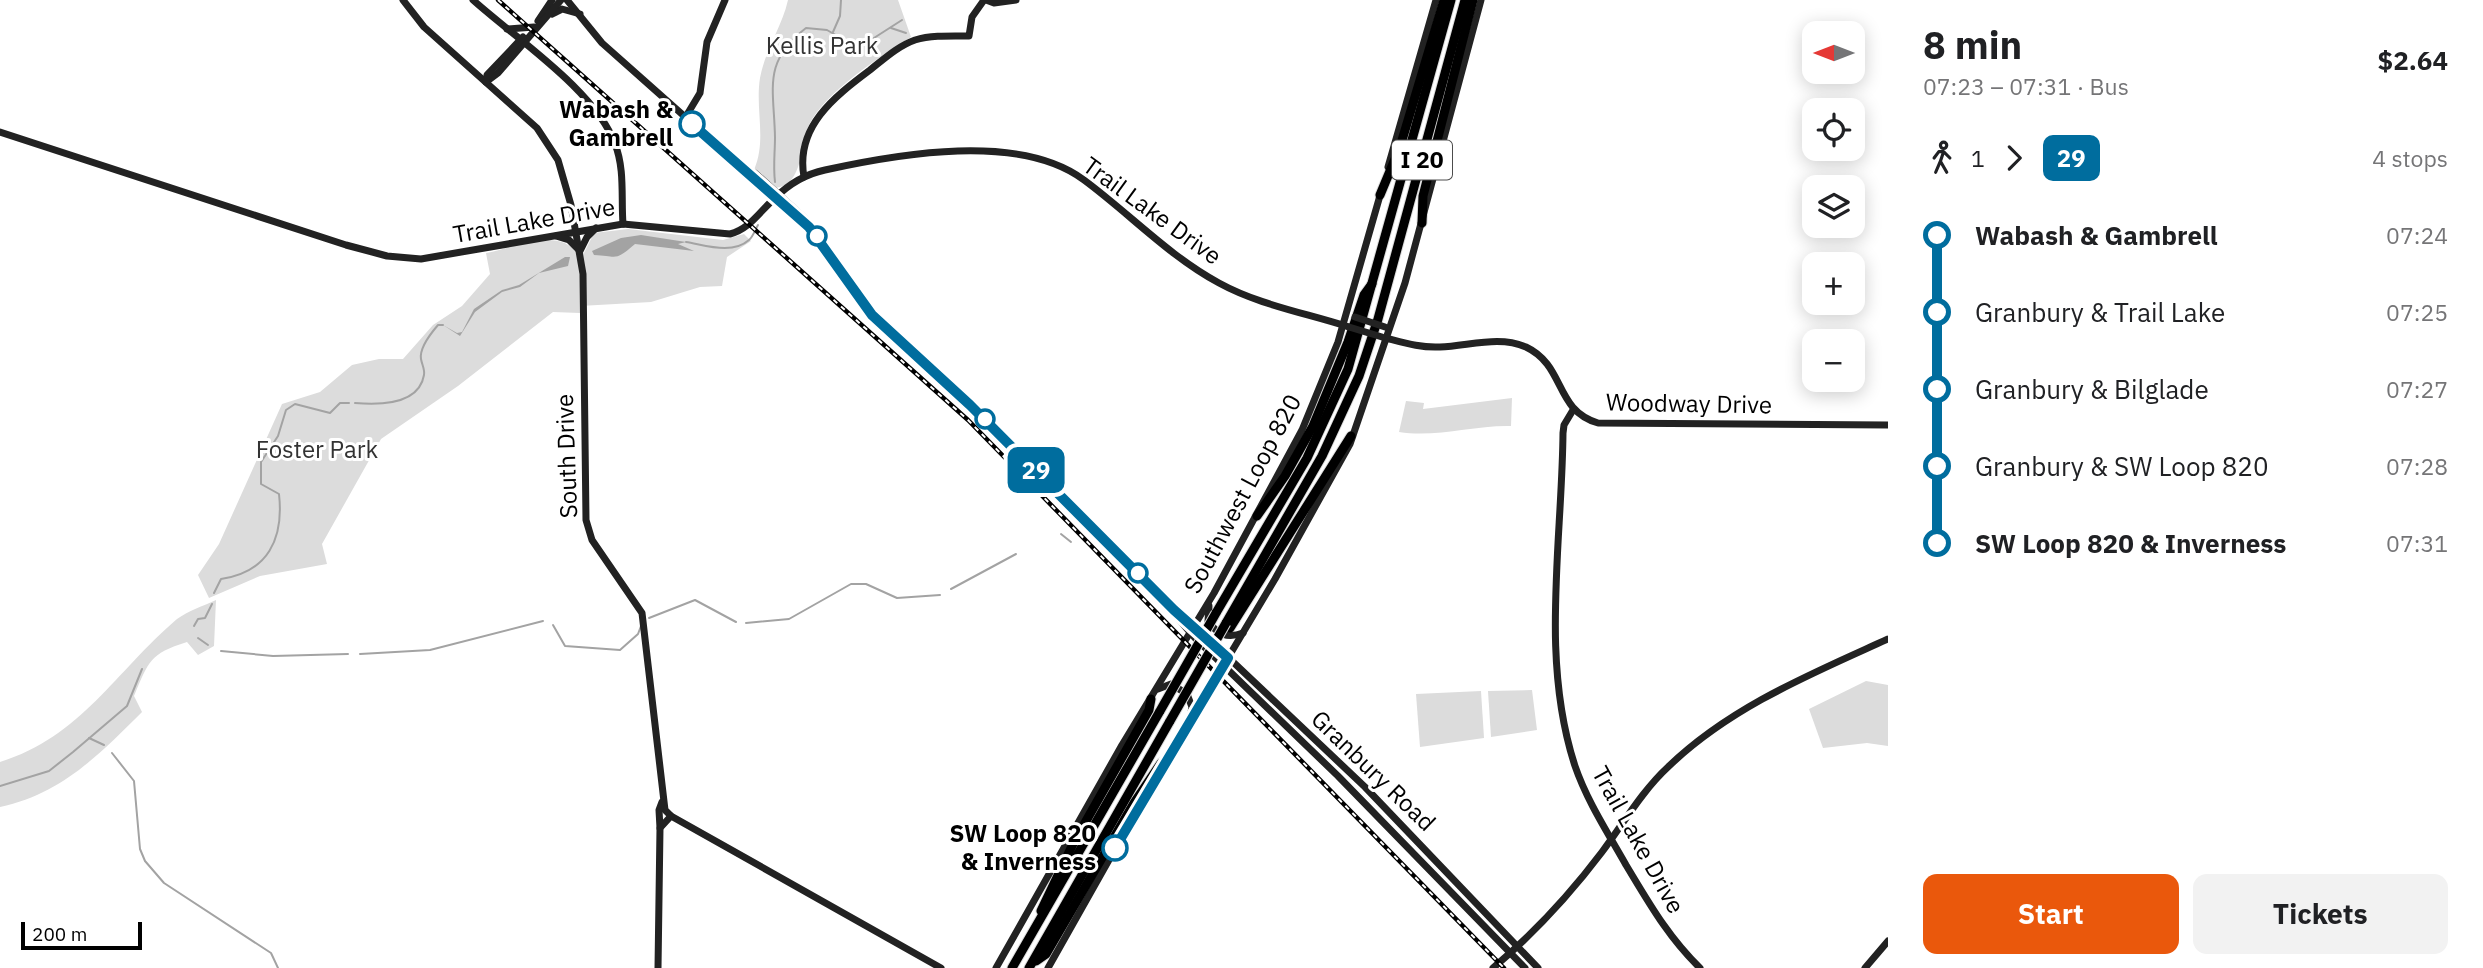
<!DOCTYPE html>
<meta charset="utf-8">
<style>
:root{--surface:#fff;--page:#f2f2f2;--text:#202124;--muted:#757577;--accent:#ea580c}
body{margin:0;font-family:"IBM Plex Sans",sans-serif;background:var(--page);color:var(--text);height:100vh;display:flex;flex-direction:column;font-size:26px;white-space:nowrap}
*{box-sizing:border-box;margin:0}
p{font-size:23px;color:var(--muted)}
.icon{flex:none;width:38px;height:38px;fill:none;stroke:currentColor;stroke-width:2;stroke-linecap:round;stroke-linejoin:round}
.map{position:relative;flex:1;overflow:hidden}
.sheet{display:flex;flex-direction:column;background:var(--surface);width:595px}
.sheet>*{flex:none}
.badge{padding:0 14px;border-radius:10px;font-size:24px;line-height:46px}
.needle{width:46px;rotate:270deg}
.fabs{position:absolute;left:1802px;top:21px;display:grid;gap:14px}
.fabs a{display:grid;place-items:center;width:63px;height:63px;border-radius:14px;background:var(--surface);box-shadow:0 4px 18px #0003;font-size:35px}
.scale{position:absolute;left:21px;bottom:18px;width:121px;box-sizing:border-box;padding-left:7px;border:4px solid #000;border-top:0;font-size:19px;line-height:24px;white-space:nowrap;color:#000;-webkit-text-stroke:5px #fff;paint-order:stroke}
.map>.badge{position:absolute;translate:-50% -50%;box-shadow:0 0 0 4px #fff}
.legs{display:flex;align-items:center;gap:10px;height:77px;padding:0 35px;font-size:23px}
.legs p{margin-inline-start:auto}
.summary{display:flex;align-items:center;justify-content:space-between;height:119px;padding:0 35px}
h1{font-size:38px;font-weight:800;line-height:52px}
.action{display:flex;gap:14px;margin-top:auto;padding:14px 35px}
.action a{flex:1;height:80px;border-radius:14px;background:var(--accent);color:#fff;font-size:28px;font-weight:800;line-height:80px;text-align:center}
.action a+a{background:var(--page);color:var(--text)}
ul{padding:0 35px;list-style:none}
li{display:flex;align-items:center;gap:24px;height:77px;font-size:26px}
li i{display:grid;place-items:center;width:10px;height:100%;margin:0 9px;background:currentColor}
li i::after{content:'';width:18px;height:18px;margin:-9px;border:5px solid;border-radius:50%;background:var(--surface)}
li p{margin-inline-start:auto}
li:first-child i{background:linear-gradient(#0000 50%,currentColor 0)}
li:last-child i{background:linear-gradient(currentColor 50%,#0000 0)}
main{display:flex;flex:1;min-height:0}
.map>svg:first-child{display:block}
.green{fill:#dcdcdc}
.water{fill:#a3a3a3}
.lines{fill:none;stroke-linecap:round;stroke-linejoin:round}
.stream{stroke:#a3a3a3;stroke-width:2}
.highway-casing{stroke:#dbdbdb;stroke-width:11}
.secondary{stroke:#222;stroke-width:7}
.highway{stroke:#000;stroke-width:9}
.rail-casing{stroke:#000;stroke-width:4.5}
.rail{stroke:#fff;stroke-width:2;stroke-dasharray:5;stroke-linecap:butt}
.highway-bridge-casing{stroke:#dbdbdb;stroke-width:11;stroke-linecap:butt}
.secondary-bridge{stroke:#222;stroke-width:7}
.highway-bridge{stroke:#000;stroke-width:9}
.line-1-casing{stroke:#fff;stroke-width:16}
.line-1{stroke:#006d9e;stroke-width:10}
.stop-1-dot{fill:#fff;stroke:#006d9e;stroke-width:3.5}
.labels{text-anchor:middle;stroke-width:6;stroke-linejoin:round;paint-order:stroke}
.shield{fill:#fff;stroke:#4c4c4c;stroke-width:2}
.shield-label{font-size:23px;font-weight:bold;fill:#000}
.park-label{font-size:24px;fill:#333;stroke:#fff}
.stop-label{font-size:24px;font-weight:bold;fill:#000;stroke:#fff;text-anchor:end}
.street-label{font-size:24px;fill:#000;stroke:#fff}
</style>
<main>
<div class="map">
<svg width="1888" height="968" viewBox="0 0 1888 968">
<rect width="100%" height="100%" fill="#fff"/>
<g class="green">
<path d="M788 0H898L911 37C881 56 825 92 809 125 800 144 804 184 776 188L754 170C767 140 755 110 760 78 765 50 782 27 788 0Z"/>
<path d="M628 229 723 240 744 234 751 241 727 257 722 286 700 287 651 302 580 306V313L553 312 458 386 381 439 322 544 327 564 260 576 209 598 198 575 219 544 282 404 320 392 352 365 379 359H403L433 325 462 306 490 274 486 253C513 248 560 226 577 254L584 253 594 233Z"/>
<path d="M1512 398 1511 426C1474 425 1436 438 1399 432L1406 401 1424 403 1423 409Z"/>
<path d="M216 600 214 646 198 655 187 642C149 654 149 661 134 696L142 712C99 755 61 794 0 807V762C81 737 116 671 177 619 188 611 203 606 216 600Z"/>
<polygon points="1866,681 1888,685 1888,746 1867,743 1823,748 1809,709"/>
<polygon points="1532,690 1537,730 1491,737 1488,691"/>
<polygon points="1481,691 1484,738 1420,747 1416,694"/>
</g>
<g class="water">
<path d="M641 235 686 242 678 244 694 251 635 244C614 262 618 256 594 255L592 251 621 238Z"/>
<polygon points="565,257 570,257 568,266 539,273 520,287 502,292 475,312 460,336 443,325 457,333 462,332 474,309 502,290 519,285"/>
</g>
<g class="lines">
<g class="stream">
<polyline points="891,28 906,33"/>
<polyline points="833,32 840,16 841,0"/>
<path d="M775 182C773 166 775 153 775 137 774 88 762 62 806 28L827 30 853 45H863L902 20"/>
<path d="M686 242C705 245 732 255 749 240 753 237 755 230 758 225"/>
<path d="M355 403C379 405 419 405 424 375 425 369 422 365 421 359 419 348 432 332 438 325H443"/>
<polyline points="1061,534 1071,542"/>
<polyline points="951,589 1016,554"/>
<path d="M214 593 221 579C268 572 284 539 279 494L261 484V462L278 436 286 410 295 404 330 413 340 403H349"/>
<polyline points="649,618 695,600 736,622"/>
<polyline points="746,623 789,619 851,584 866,584 897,598 940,595"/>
<polyline points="553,625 565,646 620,650 638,634 641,626"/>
<polyline points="194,626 198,619 205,618 212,604"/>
<polyline points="198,638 208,645"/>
<polyline points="221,651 273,656 348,654"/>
<polyline points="360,654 430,650 543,621"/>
<polyline points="89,738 104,745"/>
<polyline points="112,753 134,781 140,849 145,861 164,883 271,953 278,968"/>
<polyline points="0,786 49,771 73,752 127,706 142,669"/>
</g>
<defs>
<g id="highway">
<polyline points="1380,195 1400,147 1444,0"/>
<polyline points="1422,223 1423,196 1473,0"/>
<polyline points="1257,516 1285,476 1313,426 1348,342 1364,295 1372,284"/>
<polyline points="1216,613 1307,458 1348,369 1451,0"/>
<polyline points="1226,623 1322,456 1359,376 1378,319 1465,0"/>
<polyline points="1230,628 1351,436"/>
<polyline points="1041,911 1073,844 1149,710 1151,699"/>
<polyline points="1036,961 1046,954 1134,803 1161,763 1169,757"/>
<polyline points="1012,968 1160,711"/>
<polyline points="1029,968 1170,721"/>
</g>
</defs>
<use href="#highway" class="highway-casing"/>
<g class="secondary">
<polyline points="403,0 424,27 537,128 558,160 571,205 583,274 586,520 592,540 642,613 665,810 671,816 941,968"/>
<path d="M473 0C515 38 596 91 615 144 625 169 621 198 623 224"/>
<polyline points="567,0 602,43 809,227"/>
<polyline points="986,0 994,3 1016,0"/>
<polyline points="552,14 562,9 580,14"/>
<polyline points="538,21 552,0"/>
<polyline points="507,29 534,27"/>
<polyline points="486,82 498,73 561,0"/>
<polyline points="486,82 487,75 523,37"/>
<polyline points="685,118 700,93 707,42 725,0"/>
<path d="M0 132 346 245 387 256 421 259 623 224 730 234C750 229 760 211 775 198 789 184 806 174 825 170 898 154 1020 132 1084 180 1130 214 1169 256 1219 283 1259 305 1306 313 1349 327"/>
<polyline points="1388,167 1436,0"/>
<polyline points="750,174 755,173 807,220 842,276 872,315 970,405 1174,610 1194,625 1365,787 1538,968"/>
<path d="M804 177C795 127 834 97 870 70 884 59 898 46 915 40 932 35 951 36 969 36L972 17 984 0"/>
<polyline points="556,236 569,240 580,251 587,237 596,228"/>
<path d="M1386 338C1405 343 1421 348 1440 347 1469 346 1499 335 1526 347 1566 366 1554 410 1598 423L1888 425"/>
<path d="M1573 410 1564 425 1563 433C1562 543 1540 659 1575 766 1587 801 1608 833 1626 865 1649 903 1668 937 1700 968"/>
<path d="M1209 606 1208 621C1217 634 1227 639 1243 633"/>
<polyline points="1174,610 1175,615 1195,638 1338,776 1525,968"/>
<polyline points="1158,689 1171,684 1187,694 1192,707 1190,717"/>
<polyline points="660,828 659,810 662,802"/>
<polyline points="658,968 660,828 671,816"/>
<polyline points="996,968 1122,745 1214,593 1302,430 1338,342 1381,192"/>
<polyline points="1048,968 1136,812 1275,579 1350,444 1405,283 1481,0"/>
<path d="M1493 968C1532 935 1571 893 1602 852 1623 824 1642 791 1668 767 1730 707 1811 674 1888 639"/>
<polyline points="1865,968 1888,941"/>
</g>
<use href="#highway" class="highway"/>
<defs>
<polyline id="rail" points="498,0 968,420 1504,968"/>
</defs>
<use href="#rail" class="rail-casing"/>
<use href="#rail" class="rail"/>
<defs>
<g id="highway-bridge">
<polyline points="1160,711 1216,613"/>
<polyline points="1170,721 1226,623"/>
</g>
</defs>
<use href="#highway-bridge" class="highway-bridge-casing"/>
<g class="secondary-bridge">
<polyline points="1355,317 1385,327"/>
<polyline points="1349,327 1382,337"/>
</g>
<use href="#highway-bridge" class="highway-bridge"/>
</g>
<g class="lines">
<defs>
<polyline id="line-1" points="692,124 809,227 872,315 970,405 1174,610 1228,658 1115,848"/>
</defs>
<use href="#line-1" class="line-1-casing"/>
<use href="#line-1" class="line-1"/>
</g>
<g class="stop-1-dot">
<circle cx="692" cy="124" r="12"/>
<circle cx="817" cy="236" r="9"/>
<circle cx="985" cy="419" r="9"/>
<circle cx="1138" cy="573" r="9"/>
<circle cx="1115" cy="848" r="12"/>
</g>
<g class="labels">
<rect class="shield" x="1392" y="140.5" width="60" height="39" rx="5"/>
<g class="shield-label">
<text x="1422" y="168">I 20</text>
</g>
<g class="park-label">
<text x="822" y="54">Kellis Park</text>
<text x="317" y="458">Foster Park</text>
</g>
<g class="stop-label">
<text x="673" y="118">Wabash &amp;<tspan x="673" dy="28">Gambrell</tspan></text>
<text x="1096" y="842">SW Loop 820<tspan x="1096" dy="28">&amp; Inverness</tspan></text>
</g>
<g class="street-label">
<text transform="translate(1152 211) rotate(36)" y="8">Trail Lake Drive</text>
<text transform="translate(534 221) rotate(-10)" y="8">Trail Lake Drive</text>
<text transform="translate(1689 404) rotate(1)" y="8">Woodway Drive</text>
<text transform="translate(567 456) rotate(-92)" y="8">South Drive</text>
<text transform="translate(1243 494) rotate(-62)" y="8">Southwest Loop 820</text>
<text transform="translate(1373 771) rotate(44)" y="8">Granbury Road</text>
<text transform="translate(1638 840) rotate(61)" y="8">Trail Lake Drive</text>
</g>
</g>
</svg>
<div class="fabs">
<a><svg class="needle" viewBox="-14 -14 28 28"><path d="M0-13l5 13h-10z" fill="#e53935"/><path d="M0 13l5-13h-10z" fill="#757577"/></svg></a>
<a><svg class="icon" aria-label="locate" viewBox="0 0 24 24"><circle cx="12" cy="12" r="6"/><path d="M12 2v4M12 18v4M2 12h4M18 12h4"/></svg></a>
<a><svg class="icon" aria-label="layers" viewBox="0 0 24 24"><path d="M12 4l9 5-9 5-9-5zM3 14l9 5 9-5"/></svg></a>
<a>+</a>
<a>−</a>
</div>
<div class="scale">200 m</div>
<b class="badge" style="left:1036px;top:470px;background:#006d9e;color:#fff">29</b>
</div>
<section class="sheet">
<div class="summary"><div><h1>8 min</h1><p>07:23 – 07:31 · Bus</p></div><b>$2.64</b></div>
<div class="legs"><svg class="icon" aria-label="walk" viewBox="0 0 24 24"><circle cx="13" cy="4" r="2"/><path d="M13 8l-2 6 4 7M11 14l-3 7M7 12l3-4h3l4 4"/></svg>1<svg class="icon" aria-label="forward" viewBox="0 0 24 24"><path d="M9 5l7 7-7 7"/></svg><b class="badge" style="background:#006d9e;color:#fff">29</b><p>4 stops</p></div>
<ul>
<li><i style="color:#006d9e"></i><b>Wabash &amp; Gambrell</b><p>07:24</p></li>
<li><i style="color:#006d9e"></i><span>Granbury &amp; Trail Lake</span><p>07:25</p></li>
<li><i style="color:#006d9e"></i><span>Granbury &amp; Bilglade</span><p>07:27</p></li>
<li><i style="color:#006d9e"></i><span>Granbury &amp; SW Loop 820</span><p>07:28</p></li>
<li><i style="color:#006d9e"></i><b>SW Loop 820 &amp; Inverness</b><p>07:31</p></li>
</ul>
<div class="action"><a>Start</a><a>Tickets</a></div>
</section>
</main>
